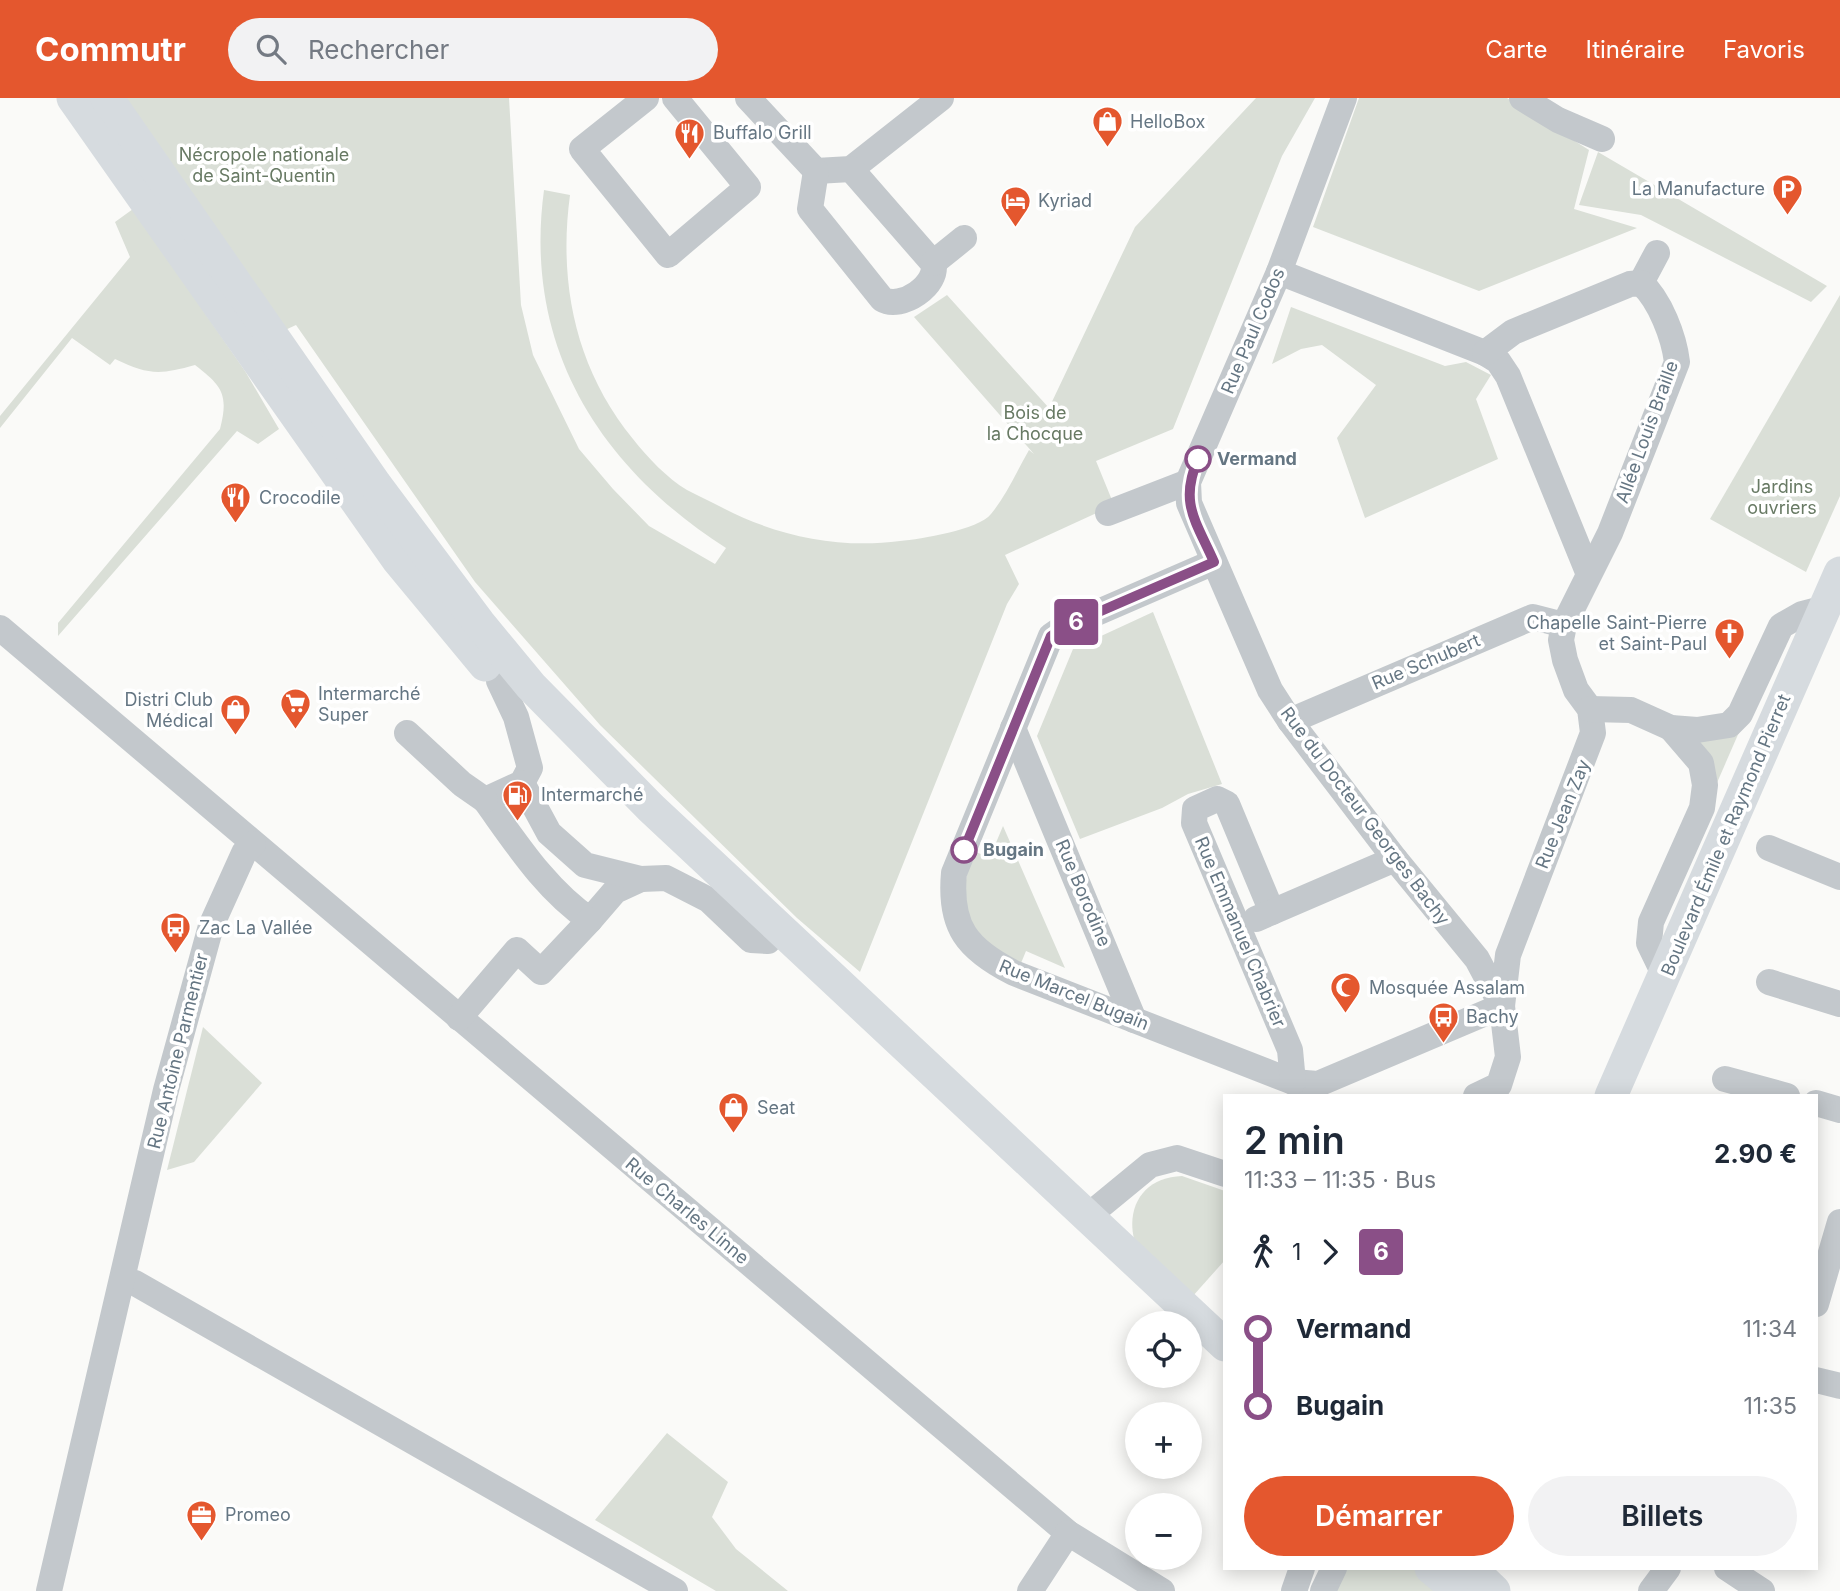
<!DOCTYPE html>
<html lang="fr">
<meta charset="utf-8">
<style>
:root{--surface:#fff;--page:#f2f2f3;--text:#1f2937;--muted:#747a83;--accent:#e4572e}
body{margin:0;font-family:Inter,sans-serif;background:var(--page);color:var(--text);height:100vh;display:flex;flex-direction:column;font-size:26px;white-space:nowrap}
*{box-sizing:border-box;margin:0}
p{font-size:23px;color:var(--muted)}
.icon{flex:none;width:38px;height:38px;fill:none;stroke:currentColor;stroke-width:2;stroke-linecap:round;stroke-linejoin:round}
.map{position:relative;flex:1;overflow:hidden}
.panel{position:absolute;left:1223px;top:996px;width:595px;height:476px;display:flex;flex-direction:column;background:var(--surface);border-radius:0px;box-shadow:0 4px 18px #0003}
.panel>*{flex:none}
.badge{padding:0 14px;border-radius:5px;font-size:24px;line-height:46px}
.buttons{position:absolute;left:1125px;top:1213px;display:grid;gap:14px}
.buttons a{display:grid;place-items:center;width:77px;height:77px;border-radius:50%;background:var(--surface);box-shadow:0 4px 18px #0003;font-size:35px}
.map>.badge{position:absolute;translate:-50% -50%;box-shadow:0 0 0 4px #fff}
.legs{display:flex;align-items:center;gap:10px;height:77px;padding:0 21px;font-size:23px}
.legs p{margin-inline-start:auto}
.overview{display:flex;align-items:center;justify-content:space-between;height:119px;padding:0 21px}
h1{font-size:38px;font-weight:600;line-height:52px}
.button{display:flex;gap:14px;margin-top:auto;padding:14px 21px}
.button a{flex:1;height:80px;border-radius:42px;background:var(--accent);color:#fff;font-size:28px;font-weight:600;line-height:80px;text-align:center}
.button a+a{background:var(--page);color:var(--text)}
ul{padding:0 21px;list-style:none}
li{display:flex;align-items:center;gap:24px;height:77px;font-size:26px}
li i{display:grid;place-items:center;width:10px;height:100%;margin:0 9px;background:currentColor}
li i::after{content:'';width:18px;height:18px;margin:-9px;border:5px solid;border-radius:50%;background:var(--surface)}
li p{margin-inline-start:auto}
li:first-child i{background:linear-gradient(#0000 50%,currentColor 0)}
li:last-child i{background:linear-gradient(currentColor 50%,#0000 0)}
header{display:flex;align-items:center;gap:42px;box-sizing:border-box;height:98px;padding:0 35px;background:var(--accent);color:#fff}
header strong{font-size:33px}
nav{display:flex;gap:38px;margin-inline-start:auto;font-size:24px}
.search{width:490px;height:63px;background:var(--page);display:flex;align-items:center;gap:18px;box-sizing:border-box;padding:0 24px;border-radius:38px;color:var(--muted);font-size:26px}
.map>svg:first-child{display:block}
.green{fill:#dadfd7}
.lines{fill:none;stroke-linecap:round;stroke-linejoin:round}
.minor{stroke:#c3c8cc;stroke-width:26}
.major{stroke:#d6dbdf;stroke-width:33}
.line-1-casing{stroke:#fff;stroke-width:16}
.line-1{stroke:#8a4f87;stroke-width:10}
.stop-1-dot{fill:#fff;stroke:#8a4f87;stroke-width:3.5}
.labels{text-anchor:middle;stroke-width:7;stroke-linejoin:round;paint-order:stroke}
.poi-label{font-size:18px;fill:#657683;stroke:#fff;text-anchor:start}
.park-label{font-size:18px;fill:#687a64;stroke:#fff}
.street-label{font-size:18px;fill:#657683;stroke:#fff}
.stop-label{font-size:18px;font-weight:bold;fill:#657683;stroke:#fff;text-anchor:start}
</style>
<header>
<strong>Commutr</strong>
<div class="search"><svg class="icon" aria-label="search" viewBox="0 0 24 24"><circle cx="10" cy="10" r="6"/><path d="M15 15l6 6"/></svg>Rechercher</div>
<nav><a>Carte</a><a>Itinéraire</a><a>Favoris</a></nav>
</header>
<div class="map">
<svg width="1840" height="1493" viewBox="0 0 1840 1493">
<rect width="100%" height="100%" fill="#fafaf8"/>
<g class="green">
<path d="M121 0H509L521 207 533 257 579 351 613 391 649 428 715 466 726 450C598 368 523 247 544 92L570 97C558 186 576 271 633 341 648 360 667 380 687 392 698 398 710 403 721 409 776 438 838 451 900 443 921 441 978 432 991 416 1006 398 1017 373 1029 352L1034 356 914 219 947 197 1049 310 1135 129 1256 0H1315L1282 58 1173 331 1096 363 1114 407 1005 457 1019 486 1007 506 860 874 797 820 600 627 475 484 296 227 283 233Z"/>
<polygon points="1359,0 1507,0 1589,52 1574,111 1637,130 1479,193 1313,129"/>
<polygon points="1598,54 1827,188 1811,204 1641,117 1579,107"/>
<path d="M133 111 245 273 279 331 258 346 237 333 58 538V525L220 331C229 296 222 288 195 267 160 277 148 277 115 261L110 267 72 240 0 330V318L130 159 115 124Z"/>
<polygon points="1840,197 1840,398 1806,474 1710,421"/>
<polygon points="1291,209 1445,268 1466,264 1491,277 1476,301 1498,361 1365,420 1337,340 1376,287 1322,247 1301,251 1272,266"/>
<polygon points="1153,514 1222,686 1188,696 1162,710 1080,741 1037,638 1073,551"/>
<polygon points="1747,616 1709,703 1694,639"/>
<path d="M1003 728 1065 870 1026 853 1019 870C963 823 955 828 972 753L990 759Z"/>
<polygon points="203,929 262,985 194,1064 167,1072"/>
<path d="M1182 1078 1225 1093V1162L1192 1199 1134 1141C1126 1106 1146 1079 1182 1078Z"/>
<polygon points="667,1335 728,1384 712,1419 736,1451 788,1493 716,1493 595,1422"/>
<polygon points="1347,1470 1415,1470 1444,1493 1336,1493"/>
</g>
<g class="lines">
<g class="minor">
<polyline points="646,0 582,51 668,157 748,89 675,0"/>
<polyline points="748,0 816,73 851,71 941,0"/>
<polyline points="1344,0 1279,174 1188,384 1189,405 1270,592 1290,623 1395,761 1477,861 1502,908 1508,959 1499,987 1476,998"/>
<polyline points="1522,0 1558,22 1602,41"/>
<path d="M816 73 810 111 882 201C901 213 940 186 933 165L851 71"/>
<polyline points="933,165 964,140"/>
<polyline points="1279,174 1485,255 1498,263 1508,278 1588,474"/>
<polyline points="1641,185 1657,155"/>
<path d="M1485 255 1513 234 1630 186 1641 185C1660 202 1674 239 1677 264L1610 435 1564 527 1561 542 1565 562 1576 592 1590 611 1593 635 1508 857 1502 908"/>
<polyline points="1108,415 1188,384"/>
<path d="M1214 464 1064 529 1051 538 954 775C949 829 967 851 1014 875L1293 984 1318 986 1502 908"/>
<polyline points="0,530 1068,1435 1162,1493"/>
<path d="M499 583 516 619 530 670 522 685 485 702C516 745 545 791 590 822L615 793 641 781"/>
<polyline points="1590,611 1631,612 1671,630 1697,632 1729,627 1740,616 1781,528 1802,516 1825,510"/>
<polyline points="1290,623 1533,519 1564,527"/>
<polyline points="1013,630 1134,922"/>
<polyline points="407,635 462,686 485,702"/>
<polyline points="522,685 549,735 585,767 641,781 666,780 709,802 751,842 768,843"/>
<polyline points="1769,750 1840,779"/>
<polyline points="1272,814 1227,706 1217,701 1195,711 1194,725 1290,952 1293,984"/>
<polyline points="1256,821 1395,761"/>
<polyline points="1665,878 1649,845 1651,824 1702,710 1705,687 1701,665 1671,630"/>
<polyline points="1769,884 1840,906"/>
<polyline points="459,920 517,852 541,874 590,822"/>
<polyline points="1725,981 1787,998"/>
<polyline points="1816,1005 1840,1012"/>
<polyline points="1088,1118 1150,1067 1177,1060 1225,1076"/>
<polyline points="124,1182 135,1185 675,1493"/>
<polyline points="1816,1206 1840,1124"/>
<polyline points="1816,1282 1840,1288"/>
<polyline points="1727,1470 1762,1493"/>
<polyline points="49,1493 166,992 211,828 244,755 253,746"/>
<polyline points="1030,1493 1068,1435"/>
<polyline points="1294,1493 1302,1470"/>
<polyline points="1323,1493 1334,1470"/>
<polyline points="1651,1493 1668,1470"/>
</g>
<g class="major">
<polyline points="73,0 398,462 485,567"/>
<polyline points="107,0 375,386 479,525 531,588 651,710 1225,1247"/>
<polyline points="1611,998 1840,475"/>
<polyline points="1431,1470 1459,1493"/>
<polyline points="1470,1470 1494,1493"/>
</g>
</g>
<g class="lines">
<defs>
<path id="line-1" d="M964 752 1051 538 1064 529 1214 464C1196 423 1179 405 1198 361"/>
</defs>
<use href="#line-1" class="line-1-casing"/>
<use href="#line-1" class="line-1"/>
</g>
<defs>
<symbol id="shop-pin" viewBox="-11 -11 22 30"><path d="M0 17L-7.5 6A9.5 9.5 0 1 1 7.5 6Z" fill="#e4572e" stroke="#fff"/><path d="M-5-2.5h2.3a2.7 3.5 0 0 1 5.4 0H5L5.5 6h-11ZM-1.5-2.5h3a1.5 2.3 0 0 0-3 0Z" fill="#fff"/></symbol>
<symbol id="restaurant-pin" viewBox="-11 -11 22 30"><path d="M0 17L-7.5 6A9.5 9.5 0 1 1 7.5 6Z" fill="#e4572e" stroke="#fff"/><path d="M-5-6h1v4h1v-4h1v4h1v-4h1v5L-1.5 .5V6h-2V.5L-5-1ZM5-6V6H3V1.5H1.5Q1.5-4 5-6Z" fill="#fff"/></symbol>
<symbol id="parking-pin" viewBox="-11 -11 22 30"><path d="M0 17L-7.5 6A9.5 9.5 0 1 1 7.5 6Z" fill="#e4572e" stroke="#fff"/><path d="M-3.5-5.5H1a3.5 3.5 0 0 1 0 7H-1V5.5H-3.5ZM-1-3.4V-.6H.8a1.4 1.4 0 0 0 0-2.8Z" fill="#fff"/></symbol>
<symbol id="hotel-pin" viewBox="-11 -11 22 30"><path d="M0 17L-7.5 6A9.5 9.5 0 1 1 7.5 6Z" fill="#e4572e" stroke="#fff"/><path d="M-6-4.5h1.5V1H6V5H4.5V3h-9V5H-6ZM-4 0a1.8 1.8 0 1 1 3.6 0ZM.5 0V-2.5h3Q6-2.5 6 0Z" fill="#fff"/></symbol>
<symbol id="church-pin" viewBox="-11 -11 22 30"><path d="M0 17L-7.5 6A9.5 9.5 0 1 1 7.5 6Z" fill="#e4572e" stroke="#fff"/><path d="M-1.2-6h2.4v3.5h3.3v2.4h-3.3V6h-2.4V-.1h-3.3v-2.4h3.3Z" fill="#fff"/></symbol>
<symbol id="supermarket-pin" viewBox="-11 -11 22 30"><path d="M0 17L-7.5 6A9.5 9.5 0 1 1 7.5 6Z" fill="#e4572e" stroke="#fff"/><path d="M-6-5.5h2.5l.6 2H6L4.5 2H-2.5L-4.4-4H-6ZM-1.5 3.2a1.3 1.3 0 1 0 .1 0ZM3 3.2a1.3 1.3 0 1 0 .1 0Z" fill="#fff"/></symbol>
<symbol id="fuel-pin" viewBox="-11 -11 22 30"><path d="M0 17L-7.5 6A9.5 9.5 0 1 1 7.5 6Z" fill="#e4572e" stroke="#fff"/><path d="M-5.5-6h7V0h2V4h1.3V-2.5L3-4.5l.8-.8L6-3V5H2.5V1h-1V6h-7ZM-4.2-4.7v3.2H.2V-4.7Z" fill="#fff"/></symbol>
<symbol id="bus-pin" viewBox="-11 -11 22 30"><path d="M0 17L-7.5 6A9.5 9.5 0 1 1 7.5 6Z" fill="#e4572e" stroke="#fff"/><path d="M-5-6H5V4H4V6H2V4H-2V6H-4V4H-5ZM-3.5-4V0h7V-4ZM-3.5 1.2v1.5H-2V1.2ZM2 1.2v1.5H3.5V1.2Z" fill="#fff"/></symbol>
<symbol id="mosque-pin" viewBox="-11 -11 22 30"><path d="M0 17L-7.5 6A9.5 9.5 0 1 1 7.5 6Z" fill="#e4572e" stroke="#fff"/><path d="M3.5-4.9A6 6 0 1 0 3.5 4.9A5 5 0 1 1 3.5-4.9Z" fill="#fff"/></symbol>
<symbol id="office-pin" viewBox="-11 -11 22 30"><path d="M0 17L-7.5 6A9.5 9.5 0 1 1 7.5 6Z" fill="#e4572e" stroke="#fff"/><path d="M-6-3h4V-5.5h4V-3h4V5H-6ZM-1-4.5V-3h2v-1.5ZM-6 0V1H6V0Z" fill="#fff"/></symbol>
</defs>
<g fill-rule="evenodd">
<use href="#shop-pin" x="1090" y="6" width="35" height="47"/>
<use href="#restaurant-pin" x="672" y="18" width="35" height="47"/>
<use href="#parking-pin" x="1770" y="74" width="35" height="47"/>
<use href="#hotel-pin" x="998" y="86" width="35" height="47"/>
<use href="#restaurant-pin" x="218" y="382" width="35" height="47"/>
<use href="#church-pin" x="1712" y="518" width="35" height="47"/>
<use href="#supermarket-pin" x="278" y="588" width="35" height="47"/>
<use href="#shop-pin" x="218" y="594" width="35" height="47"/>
<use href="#fuel-pin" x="500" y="680" width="35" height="47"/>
<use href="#bus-pin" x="158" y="812" width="35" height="47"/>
<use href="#mosque-pin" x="1328" y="872" width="35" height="47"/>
<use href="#bus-pin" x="1426" y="902" width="35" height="47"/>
<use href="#shop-pin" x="716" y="992" width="35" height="47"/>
<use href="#office-pin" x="184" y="1400" width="35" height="47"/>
</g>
<g class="stop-1-dot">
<circle cx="1198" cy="361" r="12"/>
<circle cx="964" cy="752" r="12"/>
</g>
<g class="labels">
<g class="poi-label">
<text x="1130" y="30">HelloBox</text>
<text x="713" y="41">Buffalo Grill</text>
<text x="1765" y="97" text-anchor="end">La Manufacture</text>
<text x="1038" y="109">Kyriad</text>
<text x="259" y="406">Crocodile</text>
<text x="1707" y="531" text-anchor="end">Chapelle Saint-Pierre<tspan x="1707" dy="21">et Saint-Paul</tspan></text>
<text x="318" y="602">Intermarché<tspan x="318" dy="21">Super</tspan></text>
<text x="213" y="608" text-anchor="end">Distri Club<tspan x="213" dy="21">Médical</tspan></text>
<text x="541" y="703">Intermarché</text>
<text x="199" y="836">Zac La Vallée</text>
<text x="1369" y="896">Mosquée Assalam</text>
<text x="1466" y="925">Bachy</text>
<text x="757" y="1016">Seat</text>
<text x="225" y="1423">Promeo</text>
</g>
<g class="park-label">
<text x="264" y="63">Nécropole nationale<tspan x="264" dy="21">de Saint-Quentin</tspan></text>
<text x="1035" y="321">Bois de<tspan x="1035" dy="21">la Chocque</tspan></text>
<text x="1782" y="395">Jardins<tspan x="1782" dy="21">ouvriers</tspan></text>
</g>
<g class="street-label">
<text transform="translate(1253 233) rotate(-67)" y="6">Rue Paul Codos</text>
<text transform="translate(1647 334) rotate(-70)" y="6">Allée Louis Braille</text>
<text transform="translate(1426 564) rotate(-23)" y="6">Rue Schubert</text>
<text transform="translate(1563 716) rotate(-68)" y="6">Rue Jean Zay</text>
<text transform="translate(1365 718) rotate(53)" y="6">Rue du Docteur Georges Bachy</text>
<text transform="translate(1726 737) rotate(-67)" y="6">Boulevard Émile et Raymond Pierret</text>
<text transform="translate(1083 795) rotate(67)" y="6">Rue Borodine</text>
<text transform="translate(1240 834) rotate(67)" y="6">Rue Emmanuel Chabrier</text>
<text transform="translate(1074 897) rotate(22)" y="6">Rue Marcel Bugain</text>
<text transform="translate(178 953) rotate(-76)" y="6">Rue Antoine Parmentier</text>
<text transform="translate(687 1113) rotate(40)" y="6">Rue Charles Linne</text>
</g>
<g class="stop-label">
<text x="1217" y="367">Vermand</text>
<text x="983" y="758">Bugain</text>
</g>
</g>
</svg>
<div class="buttons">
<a><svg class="icon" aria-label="locate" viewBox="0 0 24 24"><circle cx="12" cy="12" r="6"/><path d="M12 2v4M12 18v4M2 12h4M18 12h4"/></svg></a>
<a>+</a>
<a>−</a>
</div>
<b class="badge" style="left:1076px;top:524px;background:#8a4f87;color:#fff">6</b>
<section class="panel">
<div class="overview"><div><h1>2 min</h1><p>11:33 – 11:35 · Bus</p></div><b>2.90 €</b></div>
<div class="legs"><svg class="icon" aria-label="walk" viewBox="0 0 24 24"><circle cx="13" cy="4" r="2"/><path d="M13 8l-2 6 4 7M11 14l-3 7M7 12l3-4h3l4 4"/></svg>1<svg class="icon" aria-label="forward" viewBox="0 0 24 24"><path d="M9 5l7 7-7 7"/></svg><b class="badge" style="background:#8a4f87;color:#fff">6</b></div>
<ul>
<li><i style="color:#8a4f87"></i><b>Vermand</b><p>11:34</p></li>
<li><i style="color:#8a4f87"></i><b>Bugain</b><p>11:35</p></li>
</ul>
<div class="button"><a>Démarrer</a><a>Billets</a></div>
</section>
</div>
